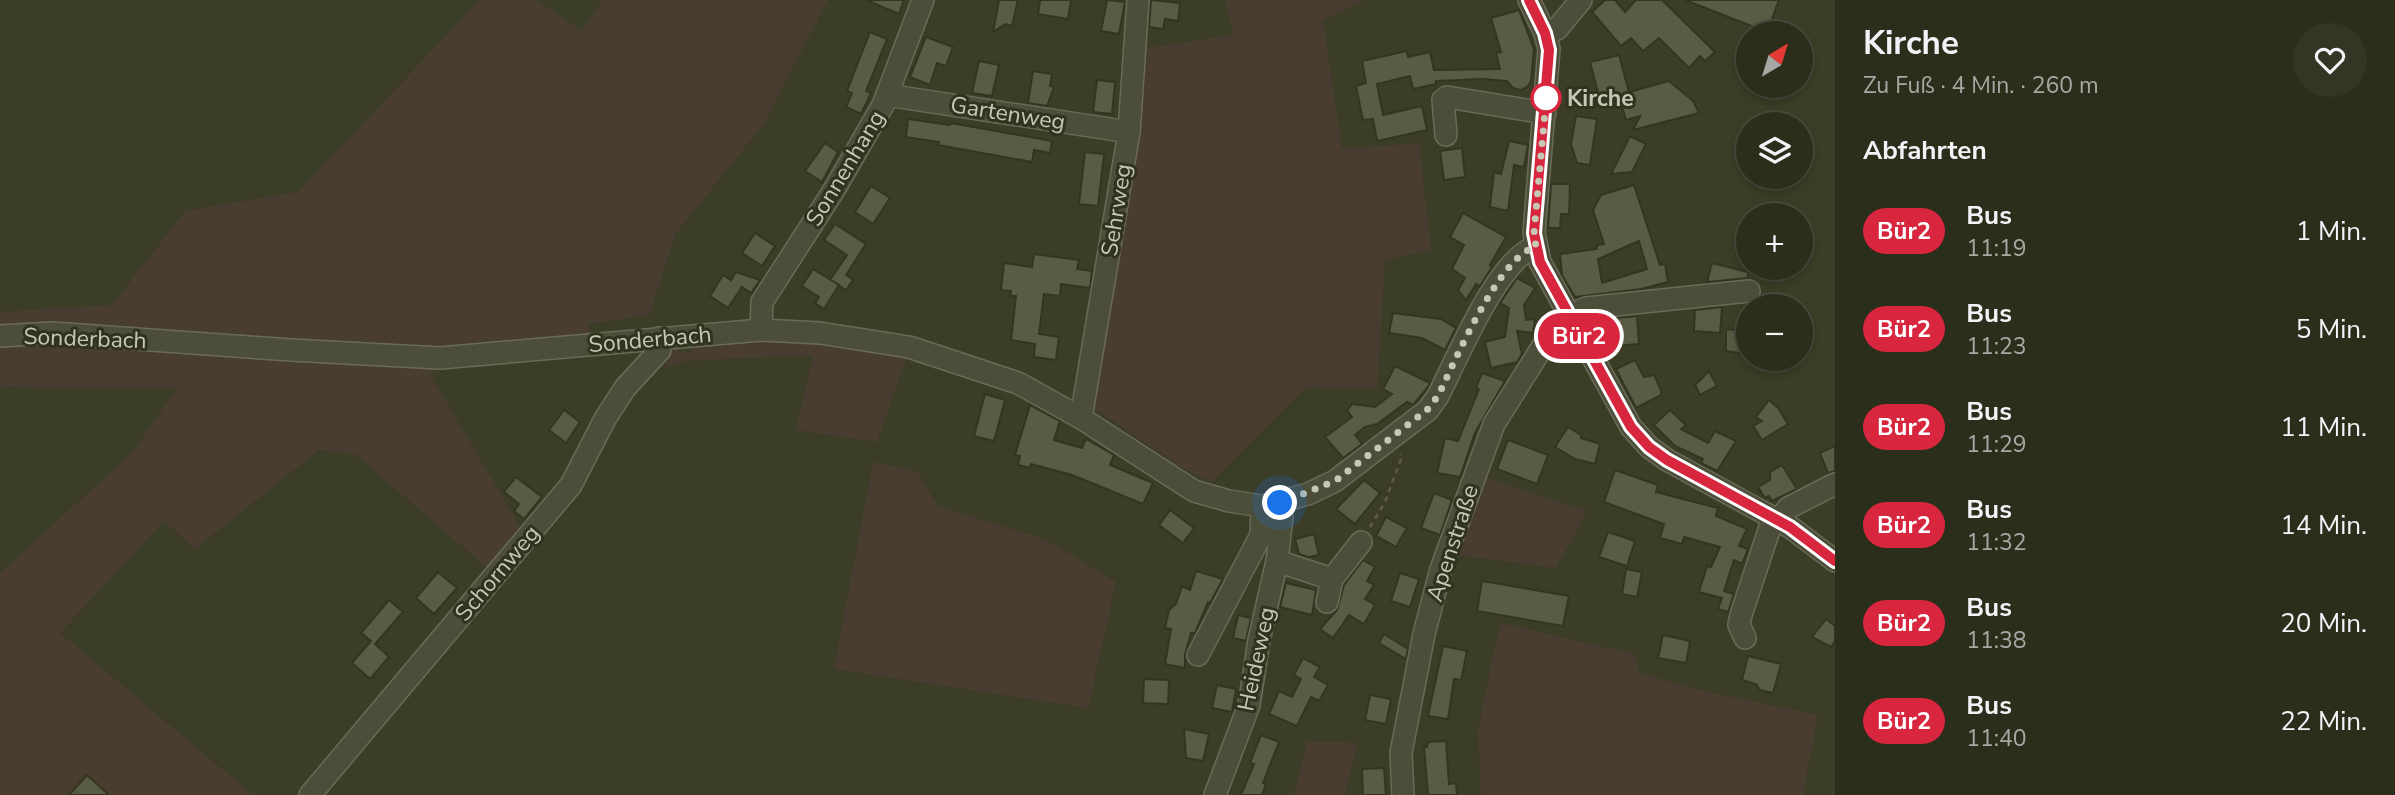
<!DOCTYPE html>
<html lang="de">
<meta charset="utf-8">
<style>
:root{--surface:#2c2e1c;--page:#343625;--text:#f1f3f6;--muted:#a6a8a3;--line:#484a3b}
body{margin:0;font-family:"Nunito Sans",sans-serif;background:var(--page);color:var(--text);height:100vh;display:flex;flex-direction:column;font-size:26px;white-space:nowrap}
*{box-sizing:border-box;margin:0}
p{font-size:23px;color:var(--muted)}
.icon{flex:none;width:38px;height:38px;fill:none;stroke:currentColor;stroke-width:2;stroke-linecap:round;stroke-linejoin:round}
.map{position:relative;flex:1;overflow:hidden}
.details{display:flex;flex-direction:column;background:var(--surface);width:560px}
.details>*{flex:none}
.badge{padding:0 14px;border-radius:23px;font-size:24px;line-height:46px}
.needle{width:46px;rotate:38deg}
.fabs{position:absolute;left:1736px;top:21px;display:grid;gap:14px}
.fabs a{display:grid;place-items:center;width:77px;height:77px;border-radius:50%;background:var(--surface);box-shadow:0 4px 10px #0003,0 0 0 2px var(--line);font-size:35px}
.you{position:absolute;width:35px;height:35px;margin:-18px;border:5px solid #fff;border-radius:50%;background:#1a73e8;box-shadow:0 0 0 10px #1a73e833}
.map>.badge{position:absolute;translate:-50% -50%;box-shadow:0 0 0 4px #fff}
h2{padding:0 28px;font-size:26px;line-height:63px}
.round{display:grid;place-items:center;flex:none;width:74px;height:74px;border-radius:37px;background:var(--page)}
.head{display:flex;align-items:center;justify-content:space-between;height:119px;padding:0 28px}
h1{font-size:33px;font-weight:700;line-height:52px}
ul{padding:0;list-style:none}
li{display:flex;align-items:center;gap:21px;height:98px;padding:0 28px}
li div{flex:1}
li b{display:block;font-size:26px}
li em{font-style:normal}
li .badge{min-width:77px;font-weight:700;text-align:center}
main{display:flex;flex:1;min-height:0}
.map>svg:first-child{display:block}
.green{fill:#493d32}
.building{fill:#595c43;stroke:#333521;stroke-width:2;fill-rule:evenodd}
.lines{fill:none;stroke-linecap:round;stroke-linejoin:round}
.minor-casing{stroke:#696b58;stroke-width:24}
.path{stroke:#615a4d;stroke-width:2.5;stroke-dasharray:5 5;stroke-linecap:butt}
.minor{stroke:#4c4e3a;stroke-width:21}
.line-casing{stroke:#fff;stroke-width:16}
.line{stroke:#d7263d;stroke-width:10}
.walk{stroke:#c6c8b6;stroke-width:7;stroke-dasharray:0 12.6}
.stop-dot{fill:#fff;stroke:#d7263d;stroke-width:3.5}
.labels{text-anchor:middle;stroke-width:6;stroke-linejoin:round;paint-order:stroke}
.stop-label{font-size:23px;font-weight:bold;fill:#c6c8b6;stroke:#31331f;text-anchor:start}
.street-label{font-size:23px;fill:#c6c8b6;stroke:#31331f}
</style>
<main>
<div class="map">
<svg width="1835" height="795" viewBox="0 0 1835 795">
<rect width="100%" height="100%" fill="#3b3d26"/>
<g class="green">
<polygon points="480,0 537,0 582,31 602,0 828,0 763,125 676,233 649,315 588,324 590,335 443,351 0,331 0,312 112,305 185,211 298,192"/>
<polygon points="1225,0 1363,0 1323,20 1342,149 1419,143 1431,250 1385,260 1377,388 1306,387 1211,482 1181,467 1090,405 1139,49 1234,35"/>
<polygon points="762,337 817,341 907,355 877,442 796,430 813,355 684,361 664,367 677,343 679,352 692,352 691,342"/>
<polygon points="47,341 438,368 430,374 524,534 493,573 355,454 319,450 195,549 164,521 60,633 253,795 0,795 0,573 132,453 177,388 0,387 0,345"/>
<polygon points="873,462 917,471 938,506 1047,540 1116,582 1088,708 834,669"/>
<polygon points="1485,478 1587,511 1556,568 1456,555"/>
<polygon points="1500,623 1635,654 1639,673 1708,692 1818,715 1804,788 1805,795 1481,795 1478,730"/>
<polygon points="1307,741 1358,743 1345,795 1294,795"/>
</g>
<g class="building">
<polygon points="866,0 904,0 899,14"/>
<polygon points="999,0 1018,0 1012,26 1005,24 993,32"/>
<polygon points="1040,0 1071,0 1068,19 1038,14"/>
<polygon points="1107,0 1125,2 1119,34 1101,31"/>
<polygon points="1151,0 1180,3 1178,21 1165,19 1163,29 1149,27"/>
<polygon points="1605,0 1615,0 1625,12 1636,0 1662,0 1715,52 1705,61 1700,56 1689,68 1659,38 1643,51 1631,38 1621,46 1592,12"/>
<polygon points="1685,0 1779,0 1767,32"/>
<polygon points="1519,10 1534,49 1531,81 1527,87 1521,90 1513,88 1507,81 1482,79 1436,81 1436,84 1413,89 1410,76 1377,84 1383,115 1422,106 1427,130 1377,141 1373,119 1363,120 1356,86 1366,83 1362,61 1407,51 1408,57 1430,52 1434,70 1500,69 1496,53 1501,52 1491,18"/>
<polygon points="870,32 887,39 866,91 871,93 861,114 846,107 852,93 847,91"/>
<polygon points="926,37 953,47 946,66 937,63 930,85 910,77"/>
<polygon points="1619,55 1629,92 1669,81 1693,101 1699,113 1633,130 1640,116 1626,120 1621,103 1602,108 1590,62"/>
<polygon points="979,61 999,65 992,96 972,93"/>
<polygon points="1033,71 1052,74 1050,86 1054,87 1047,106 1028,103"/>
<polygon points="1097,80 1115,82 1112,114 1093,112"/>
<polygon points="1576,116 1597,119 1590,165 1577,163 1571,144"/>
<polygon points="908,119 950,125 951,123 1052,141 1050,153 1034,150 1032,162 938,145 939,142 906,137"/>
<polygon points="1630,136 1646,144 1632,172 1611,174"/>
<polygon points="1509,141 1528,145 1524,167 1514,165 1508,211 1490,207 1494,172 1501,174"/>
<polygon points="825,143 838,152 822,182 805,171"/>
<polygon points="1462,148 1465,177 1444,180 1440,151"/>
<polygon points="1085,152 1104,154 1098,206 1079,204"/>
<polygon points="1551,184 1570,184 1569,214 1561,214 1560,228 1548,228"/>
<path d="M1634 185 1660 265 1665 264 1668 282 1641 289 1575 297 1562 275 1560 254 1597 249V245L1604 244 1593 210 1601 195ZM1639 241 1647 269 1602 283 1598 259Z"/>
<polygon points="871,186 890,198 873,224 855,212"/>
<polygon points="1463,213 1506,237 1490,265 1492,267 1489,272 1480,286 1476,284 1466,300 1458,290 1465,278 1452,269 1464,245 1450,237"/>
<polygon points="835,224 866,244 846,275 853,280 846,290 830,280 847,255 824,240"/>
<polygon points="755,233 775,246 762,266 742,253"/>
<polygon points="1034,254 1079,260 1077,269 1092,271 1090,288 1061,284 1060,296 1044,294 1039,334 1059,337 1056,360 1034,357 1035,344 1011,340 1016,296 1010,296 1011,291 1001,290 1004,263 1032,267"/>
<polygon points="1712,263 1748,272 1748,278 1707,282"/>
<polygon points="813,269 839,285 824,309 815,303 819,297 802,286"/>
<polygon points="736,272 760,280 751,293 742,287 728,308 710,296 723,275 731,280"/>
<polygon points="1517,278 1535,288 1524,305 1526,320 1535,319 1533,333 1517,331 1522,354 1517,362 1491,368 1485,342 1505,337 1509,308 1500,303"/>
<polygon points="1722,307 1720,333 1694,331 1695,310"/>
<polygon points="1393,313 1441,319 1456,328 1445,350 1422,338 1389,333"/>
<polygon points="1637,316 1639,344 1602,347 1598,339 1596,320"/>
<polygon points="1726,329 1748,332 1748,354 1726,351"/>
<polygon points="1635,360 1644,377 1654,375 1661,390 1661,395 1636,408 1616,369"/>
<polygon points="1395,366 1430,383 1428,387 1413,405 1407,402 1377,424 1365,427 1355,435 1362,444 1343,458 1325,437 1352,417 1347,411 1352,404 1375,407 1392,394 1383,389"/>
<polygon points="1709,371 1717,386 1700,395 1695,385"/>
<polygon points="1482,373 1505,381 1475,433 1460,477 1437,473 1445,438 1458,441 1479,389 1476,388"/>
<polygon points="985,394 1005,400 994,441 974,436"/>
<polygon points="1769,400 1778,408 1788,424 1762,440 1753,426 1762,421 1756,417"/>
<polygon points="1030,405 1060,421 1054,440 1082,448 1086,439 1114,455 1110,465 1153,483 1143,504 1072,475 1031,464 1030,468 1018,465 1020,456 1015,455"/>
<polygon points="564,410 580,422 566,443 549,430"/>
<polygon points="1670,410 1686,425 1681,429 1708,443 1715,431 1736,441 1717,471 1701,463 1703,459 1675,446 1654,425"/>
<polygon points="1568,427 1581,435 1581,438 1600,444 1595,464 1575,459 1555,447"/>
<polygon points="1508,440 1548,455 1537,484 1497,469"/>
<polygon points="1835,446 1835,471 1828,473 1820,453"/>
<polygon points="1782,465 1797,489 1772,501 1769,496 1765,498 1758,487 1770,480 1770,472"/>
<polygon points="1615,470 1658,485 1656,492 1718,508 1716,516 1747,529 1739,546 1748,549 1742,564 1734,560 1724,591 1734,594 1728,612 1718,609 1722,598 1699,592 1707,566 1711,567 1720,547 1684,537 1682,544 1660,538 1664,524 1604,502"/>
<polygon points="516,477 542,497 524,519 514,511 519,504 504,492"/>
<polygon points="1364,480 1380,493 1355,524 1336,509"/>
<polygon points="1434,493 1452,500 1440,535 1421,528"/>
<polygon points="1170,510 1194,528 1183,543 1159,525"/>
<polygon points="1386,517 1407,528 1396,547 1376,536"/>
<polygon points="1608,532 1635,541 1627,566 1599,557"/>
<polygon points="1314,534 1319,555 1308,557 1299,554 1295,539"/>
<polygon points="1363,560 1375,567 1367,581 1374,585 1365,599 1375,605 1364,624 1349,615 1333,638 1320,629 1337,610 1344,585"/>
<polygon points="1626,569 1642,572 1637,597 1622,594"/>
<polygon points="1196,571 1223,579 1210,603 1208,602 1195,633 1191,633 1185,655 1185,668 1165,664 1171,629 1165,628 1169,610 1176,604 1182,586 1190,590"/>
<polygon points="438,572 457,588 434,614 416,598"/>
<polygon points="1400,573 1419,579 1410,607 1391,601"/>
<polygon points="1482,581 1569,596 1563,626 1477,611"/>
<polygon points="1286,583 1316,590 1312,615 1280,607"/>
<polygon points="389,600 403,612 375,644 389,657 370,679 352,663 371,641 361,633"/>
<polygon points="1238,615 1251,618 1246,641 1233,638"/>
<polygon points="1826,619 1835,626 1835,641 1831,647 1812,637"/>
<polygon points="1384,634 1408,649 1406,659 1379,643"/>
<polygon points="1663,635 1690,641 1686,663 1658,658"/>
<polygon points="1443,646 1467,651 1461,680 1454,679 1448,719 1428,716"/>
<polygon points="1748,656 1781,664 1773,693 1760,690 1756,684 1742,680"/>
<polygon points="1303,658 1320,667 1314,677 1328,685 1319,701 1311,697 1297,726 1269,714 1279,691 1292,697 1301,679 1294,675"/>
<polygon points="1144,679 1169,680 1168,704 1143,703"/>
<polygon points="1217,685 1236,689 1232,712 1212,708"/>
<polygon points="1370,695 1391,699 1386,724 1365,720"/>
<polygon points="1184,729 1209,734 1203,761 1186,758"/>
<polygon points="1261,735 1279,742 1263,783 1266,784 1262,795 1241,795 1254,764 1250,763"/>
<polygon points="1446,741 1449,784 1456,783 1457,795 1428,795 1424,747 1427,747 1428,742"/>
<polygon points="1384,768 1386,795 1363,795 1362,769"/>
<polygon points="87,775 109,795 69,795"/>
</g>
<g class="lines">
<defs>
<g id="minor">
<polyline points="1529,0 1545,33 1549,49 1534,233 1540,262 1631,427 1649,447 1667,460 1790,527 1835,561"/>
<polyline points="1545,33 1557,29 1581,0"/>
<polyline points="887,95 1129,132"/>
<polyline points="1446,135 1443,100 1447,97 1545,113"/>
<polyline points="761,330 762,302 834,190 883,105 923,0"/>
<path d="M0 336 52 333 291 350 440 358 761 330 820 333 909 347 1018 383 1081 418 1194 491 1229 501 1262 506 1308 494 1335 481 1428 410 1438 396C1456 361 1499 256 1536 247"/>
<polyline points="1081,418 1129,132 1138,0"/>
<polyline points="1779,521 1788,508 1835,484"/>
<polyline points="1277,561 1332,579"/>
<polyline points="1327,602 1332,579 1361,542"/>
<polyline points="1745,638 1739,625 1741,615 1773,518"/>
<polyline points="1198,655 1261,535 1262,506"/>
<polyline points="310,795 571,485 605,419 625,388 660,350 659,338"/>
<polyline points="1215,795 1249,705 1259,640 1277,561 1282,517 1280,503"/>
<polyline points="1403,795 1401,753 1424,634 1441,569 1494,424 1558,322 1586,308 1749,291"/>
</g>
</defs>
<use href="#minor" class="minor-casing"/>
<polyline class="path" points="1370,527 1385,502 1402,456 1400,454"/>
<use href="#minor" class="minor"/>
</g>
<g class="lines">
<defs>
<polyline id="line" points="1529,0 1545,33 1549,50 1534,233 1540,262 1631,427 1649,447 1667,460 1790,527 1835,561"/>
</defs>
<use href="#line" class="line-casing"/>
<use href="#line" class="line"/>
<path class="walk" d="M1280 503 1335 481 1427 410 1438 396C1455 361 1500 255 1536 247L1534 233 1547 89 1546 98"/>
</g>
<circle class="stop-dot" cx="1546" cy="98" r="14"/>
<g class="labels">
<g class="stop-label">
<text x="1567" y="106">Kirche</text>
</g>
<g class="street-label">
<text transform="translate(1008 113) rotate(9)" y="8">Gartenweg</text>
<text transform="translate(845 168) rotate(-59)" y="8">Sonnenhang</text>
<text transform="translate(1116 210) rotate(-81)" y="8">Sehrweg</text>
<text transform="translate(85 338) rotate(2)" y="8">Sonderbach</text>
<text transform="translate(650 339) rotate(-5)" y="8">Sonderbach</text>
<text transform="translate(1452 543) rotate(-72)" y="8">Apenstraße</text>
<text transform="translate(497 573) rotate(-50)" y="8">Schornweg</text>
<text transform="translate(1256 659) rotate(-78)" y="8">Heideweg</text>
</g>
</g>
</svg>
<div class="fabs">
<a><svg class="needle" viewBox="-14 -14 28 28"><path d="M0-13l5 13h-10z" fill="#e53935"/><path d="M0 13l5-13h-10z" fill="#a6a8a3"/></svg></a>
<a><svg class="icon" aria-label="layers" viewBox="0 0 24 24"><path d="M12 4l9 5-9 5-9-5zM3 14l9 5 9-5"/></svg></a>
<a>+</a>
<a>−</a>
</div>
<div class="you" style="left:1280px;top:503px"></div>
<b class="badge" style="left:1579px;top:336px;background:#d7263d;color:#fff">Bür2</b>
</div>
<section class="details">
<div class="head"><div><h1>Kirche</h1><p>Zu Fuß · 4 Min. · 260 m</p></div><a class="round"><svg class="icon" aria-label="heart" viewBox="0 0 24 24"><path d="M12 20l-8-8c-3-5 5-10 8-4 3-6 11-1 8 4z"/></svg></a></div>
<h2>Abfahrten</h2>
<ul>
<li><span class="badge" style="background:#d7263d;color:#fff">Bür2</span><div><b>Bus</b><p>11:19</p></div><em>1 Min.</em></li>
<li><span class="badge" style="background:#d7263d;color:#fff">Bür2</span><div><b>Bus</b><p>11:23</p></div><em>5 Min.</em></li>
<li><span class="badge" style="background:#d7263d;color:#fff">Bür2</span><div><b>Bus</b><p>11:29</p></div><em>11 Min.</em></li>
<li><span class="badge" style="background:#d7263d;color:#fff">Bür2</span><div><b>Bus</b><p>11:32</p></div><em>14 Min.</em></li>
<li><span class="badge" style="background:#d7263d;color:#fff">Bür2</span><div><b>Bus</b><p>11:38</p></div><em>20 Min.</em></li>
<li><span class="badge" style="background:#d7263d;color:#fff">Bür2</span><div><b>Bus</b><p>11:40</p></div><em>22 Min.</em></li>
</ul>
</section>
</main>
